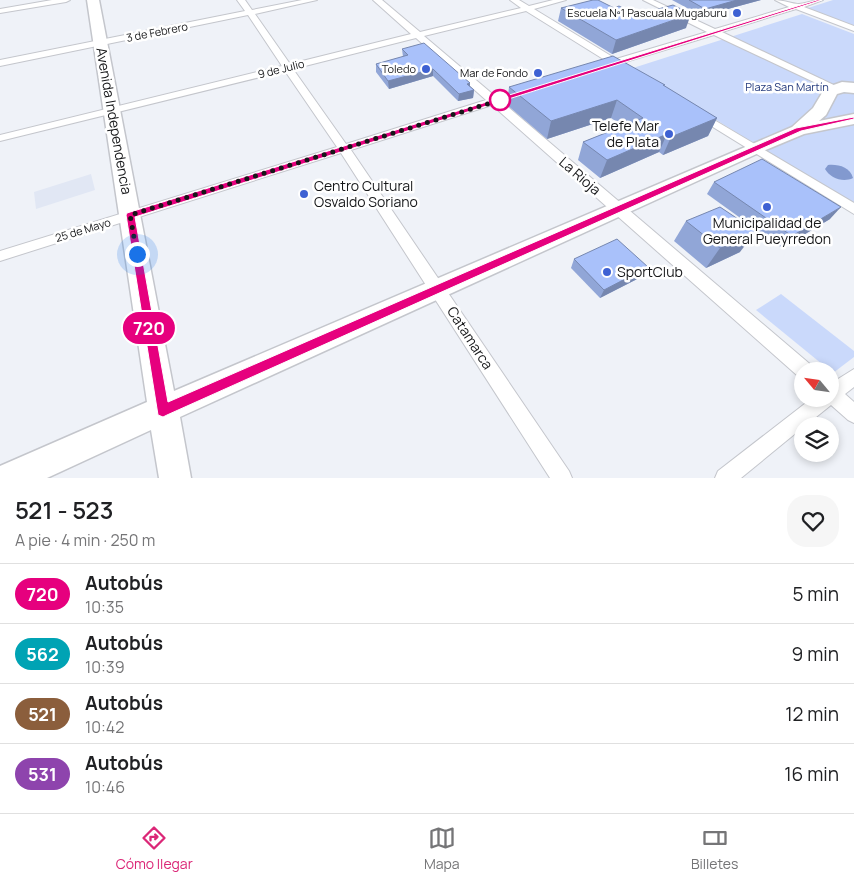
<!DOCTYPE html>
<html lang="es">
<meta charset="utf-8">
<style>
:root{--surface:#fff;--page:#f6f6f6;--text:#202124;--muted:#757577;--line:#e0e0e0;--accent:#db2777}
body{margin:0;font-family:Manrope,sans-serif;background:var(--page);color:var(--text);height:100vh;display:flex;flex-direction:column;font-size:19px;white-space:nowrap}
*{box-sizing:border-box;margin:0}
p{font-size:16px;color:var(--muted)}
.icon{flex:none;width:28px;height:28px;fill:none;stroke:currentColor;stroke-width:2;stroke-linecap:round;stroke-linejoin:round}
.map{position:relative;height:478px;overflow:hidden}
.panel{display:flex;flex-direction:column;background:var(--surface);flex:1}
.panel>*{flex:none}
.badge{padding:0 10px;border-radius:16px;font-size:18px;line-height:32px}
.needle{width:32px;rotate:299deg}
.controls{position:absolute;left:794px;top:362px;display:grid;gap:10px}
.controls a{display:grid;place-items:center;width:45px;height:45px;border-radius:50%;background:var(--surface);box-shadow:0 2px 8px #0003;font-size:25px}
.you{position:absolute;width:25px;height:25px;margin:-12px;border:4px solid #fff;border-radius:50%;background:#1a73e8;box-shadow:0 0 0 8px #1a73e833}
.map>.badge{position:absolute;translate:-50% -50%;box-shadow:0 0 0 2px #fff}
.round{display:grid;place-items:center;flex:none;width:52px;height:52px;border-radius:20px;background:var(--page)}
.headline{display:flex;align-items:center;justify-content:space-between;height:85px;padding:0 15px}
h1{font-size:24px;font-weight:600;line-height:38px}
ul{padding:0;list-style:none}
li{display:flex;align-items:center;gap:15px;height:60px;padding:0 15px;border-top:1px solid var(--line)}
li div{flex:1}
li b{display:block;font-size:19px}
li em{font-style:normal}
li .badge{min-width:55px;font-weight:700;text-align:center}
.menu{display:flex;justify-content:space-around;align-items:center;height:70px;border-top:1px solid var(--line);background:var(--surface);font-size:14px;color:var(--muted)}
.menu a{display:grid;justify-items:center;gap:2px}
.menu .selected{color:var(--accent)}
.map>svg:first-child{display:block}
.built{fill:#e1e7f4}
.green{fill:#cad9fb}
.water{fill:#8299cf}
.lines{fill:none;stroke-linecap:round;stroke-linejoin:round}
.minor-casing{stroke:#c4c6cc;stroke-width:2}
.primary-casing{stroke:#c4c6cc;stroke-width:3}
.minor{fill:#fff;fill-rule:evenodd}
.primary{fill:#fff;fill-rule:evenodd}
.wall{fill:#91a6d7}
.shaded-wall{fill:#7687af}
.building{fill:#a9c1fa;stroke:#7687af}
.line{fill:#e6007e;stroke:#fff}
.walk{stroke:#151618;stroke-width:5;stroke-dasharray:0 9}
.poi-dot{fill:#3e61d3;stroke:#fff;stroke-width:2}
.stop-dot{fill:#fff;stroke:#e6007e;stroke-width:2.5}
.labels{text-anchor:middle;stroke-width:5;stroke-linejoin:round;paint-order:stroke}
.far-poi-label{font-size:11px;fill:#151618;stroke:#fff;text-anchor:end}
.far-street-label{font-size:11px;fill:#151618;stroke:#fff}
.far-park-label{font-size:11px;fill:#263c7e;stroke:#fff}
.street-label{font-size:14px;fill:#151618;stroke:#fff}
.poi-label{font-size:14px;fill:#151618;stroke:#fff;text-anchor:start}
</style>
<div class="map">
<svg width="854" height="478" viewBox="0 0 854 478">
<rect width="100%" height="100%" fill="#eff2f8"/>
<polygon class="built" points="91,174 95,190 36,209 34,192"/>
<g class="green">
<polygon points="833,0 854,0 854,26 808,8"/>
<polygon points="802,14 854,34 854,206 633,68"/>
<polygon points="781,294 854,351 854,357 833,373 756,310"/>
</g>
<path class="water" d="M828 165C838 164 850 167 853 178 843 183 830 178 825 169Z"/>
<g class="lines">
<defs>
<g id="minor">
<polygon points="52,0 70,0 66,2 0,13 0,9"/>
<path d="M237 0H245L252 10 302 0H317L255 14 290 64 411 34 373 0H382L420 32 521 8 510 0H519L529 6 553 0H566L534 9 616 59 707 32 643 0H653L715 29 789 7 775 0C783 0 793 4 799 4 807 3 814 0 823 0L804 7 854 26V31L796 9 722 32 838 87 840 89 835 92 714 35 622 63V67L614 66 604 69 599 66 608 62 526 11 424 36 496 97 524 89 528 90V94L502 102 811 365 813 371H802V378L799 377 492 105 351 150 569 471 572 478H550L341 153 0 261V251L337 147 285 71 0 141V135L282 66 248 15 0 66V60L245 11ZM416 38 486 100 346 144 293 69Z"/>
<polygon points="699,111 854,203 854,214 695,116 694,114 695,112"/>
<polygon points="854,369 854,387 845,394 854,402 854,423 848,420 831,405 805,426 802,426 802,428 741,478 715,478 718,471 811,399 830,399 830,384"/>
</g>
<polygon id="primary" points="87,0 99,0 174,391 792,127 813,108 825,88 842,82 854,83 854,93 844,92 837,94 826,115 819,121 854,114 854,124 804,134 761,152 180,417 191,478 159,478 151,430 47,478 0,478 0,466 147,402"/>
</defs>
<use href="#minor" class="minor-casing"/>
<use href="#primary" class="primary-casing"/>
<use href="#minor" class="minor"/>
<use href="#primary" class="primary"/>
</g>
<g class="wall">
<polygon points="672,0 761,0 702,16"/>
<polygon points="561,8 614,8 636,15 686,28 612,54 558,21"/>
<polygon points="402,49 470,87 474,90 473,98 458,101 433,76 389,89 376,72 376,64 403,57"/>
<polygon points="664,86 717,118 708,136 663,155 659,152 600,178 578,160 583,142 623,126 611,118 547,139 507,105 509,87"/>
<polygon points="714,182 830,219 782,248 707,194"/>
<polygon points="686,221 740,252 706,268 674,241"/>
<polygon points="574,259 648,267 643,276 600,298 571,268"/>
</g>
<g class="shaded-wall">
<polygon points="737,0 761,0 702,16 705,9"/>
<polygon points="691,14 686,28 612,54 616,40"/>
<polygon points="433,69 433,76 389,89 388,81"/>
<polygon points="470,83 470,91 474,90 473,98 458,101 459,94 467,84"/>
<polygon points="617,100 611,118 547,139 551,121"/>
<polygon points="717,118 708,136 663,155 671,137"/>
<polygon points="667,134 659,152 600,178 607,160"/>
<polygon points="841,207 830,219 782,248 792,236"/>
<polygon points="756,231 740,252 706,268 720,248"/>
<polygon points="648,267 643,276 600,298 604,290"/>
</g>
<g class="building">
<polygon points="593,0 598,0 614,8 619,6 636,15 673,5 691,14 616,40 561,8"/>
<polygon points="689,0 737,0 705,9"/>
<polygon points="424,43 470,83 467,84 474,90 459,94 433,69 388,81 376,64 408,55 402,49"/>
<polygon points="613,56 665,85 663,85 717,118 671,137 667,134 607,160 583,142 643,118 617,100 551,121 509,87"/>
<polygon points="762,159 841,207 792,236 714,182"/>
<polygon points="720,207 756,231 720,248 686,221"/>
<polygon points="617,239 648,267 604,290 574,259"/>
</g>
<polygon class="line" points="817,0 822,0 135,217 168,402 796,128 854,117 854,119 801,131 772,144 167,415 163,417 158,415 126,215 127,213"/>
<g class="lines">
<polyline class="walk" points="137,254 130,215 500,100"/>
</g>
<g class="poi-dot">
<circle cx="737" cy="13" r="5"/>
<circle cx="426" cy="69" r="5"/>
<circle cx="538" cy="73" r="5"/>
<circle cx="669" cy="134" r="5"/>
<circle cx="304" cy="194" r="5"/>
<circle cx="767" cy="207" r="5"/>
<circle cx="607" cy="272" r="5"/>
</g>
<circle class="stop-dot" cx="500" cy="100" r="10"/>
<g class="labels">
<g class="far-poi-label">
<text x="727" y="17">Escuela Nº1 Pascuala Mugaburu</text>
<text x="416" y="73">Toledo</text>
<text x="528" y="77">Mar de Fondo</text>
</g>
<g class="far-street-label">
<text transform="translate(157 32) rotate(-11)" y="4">3 de Febrero</text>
<text transform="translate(281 69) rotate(-14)" y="4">9 de Julio</text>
<text transform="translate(83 230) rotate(-17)" y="4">25 de Mayo</text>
</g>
<g class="far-park-label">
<text x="787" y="91">Plaza San Martín</text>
</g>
<g class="street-label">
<text transform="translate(114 121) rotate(80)" y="5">Avenida Independencia</text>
<text transform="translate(580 176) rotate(41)" y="5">La Rioja</text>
<text transform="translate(470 338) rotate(57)" y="5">Catamarca</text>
</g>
<g class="poi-label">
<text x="659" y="131" text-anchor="end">Telefe Mar<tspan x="659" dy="16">de Plata</tspan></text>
<text x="314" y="191">Centro Cultural<tspan x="314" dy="16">Osvaldo Soriano</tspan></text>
<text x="767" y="228" text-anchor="middle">Municipalidad de<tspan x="767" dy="16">General Pueyrredon</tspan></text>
<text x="617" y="277">SportClub</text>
</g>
</g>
</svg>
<div class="controls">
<a><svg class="needle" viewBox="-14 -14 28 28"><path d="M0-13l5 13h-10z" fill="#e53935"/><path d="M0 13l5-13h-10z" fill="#757577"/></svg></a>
<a><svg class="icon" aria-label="layers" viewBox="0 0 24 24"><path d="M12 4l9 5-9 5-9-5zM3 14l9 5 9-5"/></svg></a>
</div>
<div class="you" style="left:137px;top:254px"></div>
<b class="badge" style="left:149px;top:328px;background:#e6007e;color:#fff">720</b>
</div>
<section class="panel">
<div class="headline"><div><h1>521 - 523</h1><p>A pie · 4 min · 250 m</p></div><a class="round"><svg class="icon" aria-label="heart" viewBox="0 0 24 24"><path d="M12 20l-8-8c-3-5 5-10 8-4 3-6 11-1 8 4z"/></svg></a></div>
<ul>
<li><span class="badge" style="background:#e6007e;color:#fff">720</span><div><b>Autobús</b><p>10:35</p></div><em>5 min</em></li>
<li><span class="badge" style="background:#00a3b4;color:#fff">562</span><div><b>Autobús</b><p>10:39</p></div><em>9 min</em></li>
<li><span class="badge" style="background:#8b5e3c;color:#fff">521</span><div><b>Autobús</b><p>10:42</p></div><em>12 min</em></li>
<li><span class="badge" style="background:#8e44ad;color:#fff">531</span><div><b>Autobús</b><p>10:46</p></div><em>16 min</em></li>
</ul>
</section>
<nav class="menu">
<a class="selected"><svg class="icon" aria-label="directions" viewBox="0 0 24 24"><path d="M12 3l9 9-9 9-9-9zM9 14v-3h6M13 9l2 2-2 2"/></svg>Cómo llegar</a>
<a><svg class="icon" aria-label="map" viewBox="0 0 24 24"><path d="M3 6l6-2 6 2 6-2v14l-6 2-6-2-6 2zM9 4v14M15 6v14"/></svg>Mapa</a>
<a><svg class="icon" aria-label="tickets" viewBox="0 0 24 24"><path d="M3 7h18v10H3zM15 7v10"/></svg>Billetes</a>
</nav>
